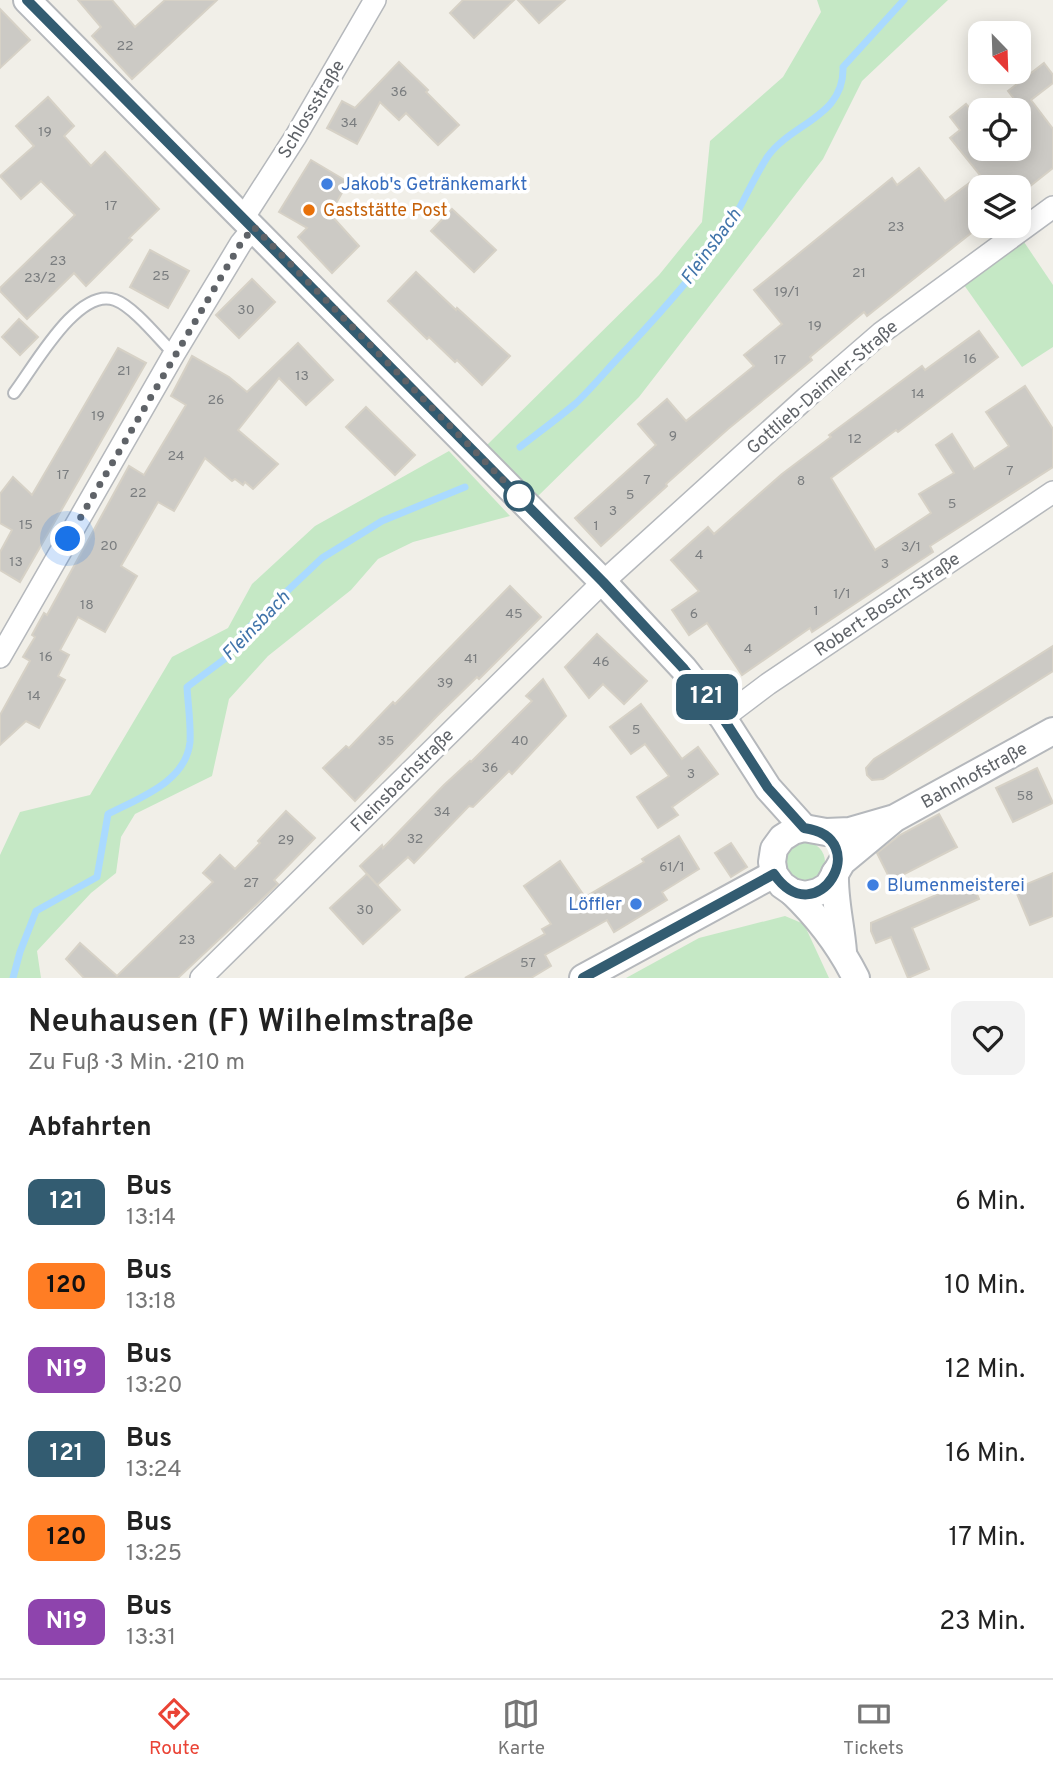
<!DOCTYPE html>
<html lang="de">
<meta charset="utf-8">
<style>
:root{--surface:#fff;--page:#f2f2f2;--text:#222;--muted:#767676;--line:#e0e0e0;--accent:#ea4335}
body{margin:0;font-family:Overpass,sans-serif;background:var(--page);color:var(--text);height:100vh;display:flex;flex-direction:column;font-size:26px;white-space:nowrap}
*{box-sizing:border-box;margin:0}
p{font-size:23px;color:var(--muted)}
.icon{flex:none;width:38px;height:38px;fill:none;stroke:currentColor;stroke-width:2;stroke-linecap:round;stroke-linejoin:round}
.map{position:relative;height:978px;overflow:hidden}
.sheet{display:flex;flex-direction:column;background:var(--surface);flex:1}
.sheet>*{flex:none}
.badge{padding:0 14px;border-radius:10px;font-size:24px;line-height:46px}
.needle{width:46px;rotate:157deg}
.controls{position:absolute;left:968px;top:21px;display:grid;gap:14px}
.controls a{display:grid;place-items:center;width:63px;height:63px;border-radius:14px;background:var(--surface);box-shadow:0 4px 18px #0003;font-size:35px}
.you{position:absolute;width:35px;height:35px;margin:-18px;border:5px solid #fff;border-radius:50%;background:#1a73e8;box-shadow:0 0 0 10px #1a73e833}
.map>.badge{position:absolute;translate:-50% -50%;box-shadow:0 0 0 4px #fff}
h2{padding:0 28px;font-size:26px;line-height:63px}
.round{display:grid;place-items:center;flex:none;width:74px;height:74px;border-radius:14px;background:var(--page)}
.overview{display:flex;align-items:center;justify-content:space-between;height:119px;padding:0 28px}
h1{font-size:33px;font-weight:600;line-height:52px}
ul{padding:0;list-style:none}
li{display:flex;align-items:center;gap:21px;height:84px;padding:0 28px}
li div{flex:1}
li b{display:block;font-size:26px}
li em{font-style:normal}
li .badge{min-width:77px;font-weight:700;text-align:center}
.tabs{display:flex;justify-content:space-around;align-items:center;height:98px;border-top:2px solid var(--line);background:var(--surface);font-size:19px;color:var(--muted)}
.tabs a{display:grid;justify-items:center;gap:4px}
.tabs .active{color:var(--accent)}
.map>svg:first-child{display:block}
.green{fill:#c5e8c5}
.lines{fill:none;stroke-linecap:round;stroke-linejoin:round}
.stream{stroke:#aadaff;stroke-width:7}
.building{fill:#cccac5;stroke:#d6d1c6;stroke-width:2}
.service-casing{stroke:#b5b8bc;stroke-width:14}
.minor-casing{stroke:#b5b8bc;stroke-width:24}
.tertiary-casing{stroke:#b5b8bc;stroke-width:30}
.service{stroke:#fff;stroke-width:10}
.minor{stroke:#fff;stroke-width:21}
.tertiary{stroke:#fff;stroke-width:26}
.line-casing{stroke:#fff;stroke-width:16}
.line{stroke:#335c71;stroke-width:10}
.walk{stroke:#5f6368;stroke-width:7;stroke-dasharray:0 12.6}
.shop-dot{fill:#3f7fe0;stroke:#fff;stroke-width:2.5}
.food-dot{fill:#e8710a;stroke:#fff;stroke-width:2.5}
.stop-dot{fill:#fff;stroke:#335c71;stroke-width:3.5}
.labels{text-anchor:middle;stroke-width:7;stroke-linejoin:round;paint-order:stroke}
.number-label{font-size:14px;fill:#7a7d7f}
.street-label{font-size:18px;fill:#5f6368;stroke:#fff}
.shop-label{font-size:18px;fill:#366cbe;stroke:#fff;text-anchor:start}
.food-label{font-size:18px;fill:#c56008;stroke:#fff;text-anchor:start}
.water-label{font-size:19px;font-style:italic;fill:#4174aa;stroke:#fff}
</style>
<div class="map">
<svg width="1053" height="978" viewBox="0 0 1053 978">
<rect width="100%" height="100%" fill="#f1efe8"/>
<g class="green">
<polygon points="817,0 948,0 862,81 823,159 639,397 536,498 487,445 659,275 702,222 710,141 783,77 821,12"/>
<polygon points="1022,239 1053,285 1053,347 1022,367 964,285"/>
<polygon points="449,451 510,516 413,542 378,559 351,590 268,656 229,699 212,776 135,814 121,837 116,873 91,893 37,951 41,978 0,978 0,855 20,812 90,795 172,657 228,628 252,584 315,526"/>
<circle cx="805" cy="862" r="20"/>
<polygon points="785,916 804,924 829,978 626,978 699,938"/>
</g>
<g class="lines">
<g class="stream">
<path d="M520 447C538 433 557 419 575 404 590 390 604 373 619 357 657 317 694 276 726 231 742 207 752 180 768 156 792 123 845 116 843 67L904 0"/>
<path d="M13 978 20 952 36 911 97 877 108 814C139 798 186 782 190 742 191 724 188 705 187 687L226 658 241 635 322 558 382 521 465 487"/>
</g>
</g>
<g class="building">
<polygon points="78,0 112,0 135,27 165,0 217,0 132,79 92,36 101,27"/>
<polygon points="463,0 514,0 474,38 450,13"/>
<polygon points="518,0 565,0 539,23"/>
<polygon points="0,9 30,40 0,68"/>
<polygon points="399,62 428,90 426,92 459,125 438,145 406,113 399,120 380,102 357,144 327,128 342,101 355,108"/>
<polygon points="1044,63 1053,75 1053,83 1031,100 1053,129 1053,168 1029,187 980,187 980,226 867,316 864,312 810,357 812,360 728,429 666,484 667,486 601,546 575,518 656,445 638,424 667,399 686,421 754,366 744,355 782,324 754,290 892,178 897,185 919,168 945,201 980,175 950,138 960,130 950,117 966,104 977,117 980,115 980,149 1018,149 1018,104 1008,91"/>
<polygon points="48,97 74,126 64,136 91,166 105,152 159,209 129,238 132,240 86,286 74,273 27,319 0,291 0,288 75,215 41,181 21,199 0,176 34,146 16,126"/>
<polygon points="311,160 348,182 330,214 359,246 332,273 298,237 307,228 279,212"/>
<polygon points="452,209 496,250 474,272 431,231"/>
<polygon points="150,250 189,271 168,308 130,287"/>
<polygon points="416,272 456,310 457,308 510,356 482,385 457,360 455,362 429,337 427,339 388,301"/>
<polygon points="252,279 275,302 239,338 216,315"/>
<polygon points="19,319 38,337 20,355 2,337"/>
<polygon points="979,331 998,357 898,432 896,430 831,478 875,550 931,513 919,494 954,473 936,445 952,434 974,469 1009,446 986,412 1025,386 1053,429 1053,467 930,546 933,552 812,632 810,628 742,675 707,623 689,635 672,610 699,591 671,560 708,527 714,534 782,474 831,437 829,435 922,366 925,370"/>
<polygon points="298,343 333,380 306,405 279,378 238,430 278,464 253,489 245,482 243,485 235,479 232,481 205,458 174,511 158,502 121,566 137,576 105,632 78,617 60,650 69,655 58,676 65,680 39,728 26,721 0,745 0,715 30,661 23,657 35,637 32,635 44,613 47,615 129,466 144,475 186,405 171,396 192,356 229,377 247,392"/>
<polygon points="118,348 146,363 20,582 0,570 0,552 12,530 0,523 0,494 13,477 32,495"/>
<polygon points="366,407 415,455 395,475 346,427"/>
<polygon points="510,586 541,617 479,679 477,677 437,716 355,801 323,768 346,746 349,748 393,702 395,704"/>
<polygon points="597,634 647,681 624,704 603,684 589,698 565,667"/>
<polygon points="1053,646 1053,671 883,779 872,780 867,775 866,768 874,759"/>
<polygon points="543,679 566,716 512,774 509,771 473,807 469,806 414,863 408,857 377,885 360,866 382,845 383,848 444,785 470,761 471,762 532,701 526,696"/>
<polygon points="641,704 682,759 698,747 718,774 672,807 678,815 658,828 637,797 669,776 645,744 631,754 610,727"/>
<polygon points="1037,768 1053,803 1013,822 996,788"/>
<polygon points="286,811 315,838 274,880 278,884 178,978 84,978 66,959 80,943 117,976 213,882 203,873 220,855 235,869 260,843 258,841"/>
<polygon points="939,814 957,847 891,881 877,853 900,835"/>
<polygon points="679,836 699,869 662,892 667,900 614,932 607,920 545,955 551,966 531,978 465,978 545,934 542,929 551,924 524,886 560,861 585,897 644,862 642,859"/>
<polygon points="731,843 747,867 731,877 715,853"/>
<polygon points="1053,873 1053,916 1030,925 1015,889"/>
<polygon points="367,874 400,910 363,944 330,908"/>
<polygon points="971,880 979,899 912,928 929,969 908,978 891,937 876,943 871,931 871,923"/>
</g>
<g class="lines">
<defs>
<path id="service" d="M14 393C34 367 78 286 115 300 134 307 159 339 174 354"/>
<g id="minor">
<polyline points="244,217 296,136 375,0"/>
<polyline points="0,657 174,354 241,243 254,227"/>
<polyline points="723,718 768,684 1053,492"/>
<polyline points="201,978 603,582 807,397 881,333 1053,207"/>
</g>
<g id="tertiary">
<polyline points="27,0 603,582 684,669 723,718 768,788 804,828"/>
<polyline points="895,818 850,831 826,832 804,828 793,831 782,838 774,849 772,862 774,874 782,885 792,892 805,895 818,892 828,886 842,862 895,818 1053,731"/>
<path d="M835 873C834 900 841 925 843 952"/>
<path d="M792 892C818 917 840 946 856 978"/>
<polyline points="583,978 774,874"/>
</g>
</defs>
<use href="#service" class="service-casing"/>
<use href="#minor" class="minor-casing"/>
<use href="#tertiary" class="tertiary-casing"/>
<use href="#service" class="service"/>
<use href="#minor" class="minor"/>
<use href="#tertiary" class="tertiary"/>
</g>
<g class="lines">
<defs>
<path id="line" d="M27 0 603 582 684 669 723 718 768 788 804 828C876 838 817 936 774 874L583 978"/>
</defs>
<use href="#line" class="line-casing"/>
<use href="#line" class="line"/>
<polyline class="walk" points="68,539 241,243 254,227 519,496"/>
</g>
<g class="shop-dot">
<circle cx="327" cy="184" r="7"/>
<circle cx="873" cy="885" r="7"/>
<circle cx="636" cy="904" r="7"/>
</g>
<circle class="food-dot" cx="309" cy="210" r="7"/>
<circle class="stop-dot" cx="519" cy="496" r="14"/>
<g class="labels">
<g class="number-label">
<text x="125" y="50">22</text>
<text x="399" y="96">36</text>
<text x="349" y="127">34</text>
<text x="45" y="136">19</text>
<text x="111" y="210">17</text>
<text x="896" y="231">23</text>
<text x="58" y="265">23</text>
<text x="859" y="277">21</text>
<text x="161" y="280">25</text>
<text x="40" y="282">23/2</text>
<text x="787" y="296">19/1</text>
<text x="246" y="314">30</text>
<text x="815" y="330">19</text>
<text x="970" y="363">16</text>
<text x="780" y="364">17</text>
<text x="124" y="375">21</text>
<text x="302" y="380">13</text>
<text x="918" y="398">14</text>
<text x="216" y="404">26</text>
<text x="98" y="420">19</text>
<text x="673" y="440">9</text>
<text x="855" y="443">12</text>
<text x="176" y="460">24</text>
<text x="1010" y="475">7</text>
<text x="63" y="479">17</text>
<text x="647" y="484">7</text>
<text x="801" y="485">8</text>
<text x="138" y="497">22</text>
<text x="630" y="499">5</text>
<text x="952" y="508">5</text>
<text x="613" y="515">3</text>
<text x="26" y="529">15</text>
<text x="596" y="530">1</text>
<text x="109" y="550">20</text>
<text x="911" y="551">3/1</text>
<text x="699" y="559">4</text>
<text x="16" y="566">13</text>
<text x="885" y="568">3</text>
<text x="842" y="598">1/1</text>
<text x="87" y="609">18</text>
<text x="816" y="615">1</text>
<text x="514" y="618">45</text>
<text x="694" y="618">6</text>
<text x="748" y="653">4</text>
<text x="46" y="661">16</text>
<text x="471" y="663">41</text>
<text x="601" y="666">46</text>
<text x="445" y="687">39</text>
<text x="34" y="700">14</text>
<text x="636" y="734">5</text>
<text x="386" y="745">35</text>
<text x="520" y="745">40</text>
<text x="490" y="772">36</text>
<text x="691" y="778">3</text>
<text x="1025" y="800">58</text>
<text x="442" y="816">34</text>
<text x="415" y="843">32</text>
<text x="286" y="844">29</text>
<text x="672" y="871">61/1</text>
<text x="251" y="887">27</text>
<text x="365" y="914">30</text>
<text x="187" y="944">23</text>
<text x="528" y="967">57</text>
</g>
<g class="street-label">
<text transform="translate(311 109) rotate(-59)" y="6">Schlossstraße</text>
<text transform="translate(822 387) rotate(-41)" y="6">Gottlieb-Daimler-Straße</text>
<text transform="translate(887 604) rotate(-34)" y="6">Robert-Bosch-Straße</text>
<text transform="translate(974 775) rotate(-29)" y="6">Bahnhofstraße</text>
<text transform="translate(402 780) rotate(-45)" y="6">Fleinsbachstraße</text>
</g>
<g class="shop-label">
<text x="341" y="190">Jakob's Getränkemarkt</text>
<text x="887" y="891">Blumenmeisterei</text>
<text x="622" y="910" text-anchor="end">Löffler</text>
</g>
<g class="food-label">
<text x="323" y="216">Gaststätte Post</text>
</g>
<g class="water-label">
<text transform="translate(710 246) rotate(-54)" y="7">Fleinsbach</text>
<text transform="translate(255 625) rotate(-46)" y="7">Fleinsbach</text>
</g>
</g>
</svg>
<div class="controls">
<a><svg class="needle" viewBox="-14 -14 28 28"><path d="M0-13l5 13h-10z" fill="#e53935"/><path d="M0 13l5-13h-10z" fill="#767676"/></svg></a>
<a><svg class="icon" aria-label="locate" viewBox="0 0 24 24"><circle cx="12" cy="12" r="6"/><path d="M12 2v4M12 18v4M2 12h4M18 12h4"/></svg></a>
<a><svg class="icon" aria-label="layers" viewBox="0 0 24 24"><path d="M12 4l9 5-9 5-9-5zM3 14l9 5 9-5"/></svg></a>
</div>
<div class="you" style="left:68px;top:539px"></div>
<b class="badge" style="left:707px;top:697px;background:#335c71;color:#fff">121</b>
</div>
<section class="sheet">
<div class="overview"><div><h1>Neuhausen (F) Wilhelmstraße</h1><p>Zu Fuß · 3 Min. · 210 m</p></div><a class="round"><svg class="icon" aria-label="heart" viewBox="0 0 24 24"><path d="M12 20l-8-8c-3-5 5-10 8-4 3-6 11-1 8 4z"/></svg></a></div>
<h2>Abfahrten</h2>
<ul>
<li><span class="badge" style="background:#335c71;color:#fff">121</span><div><b>Bus</b><p>13:14</p></div><em>6 Min.</em></li>
<li><span class="badge" style="background:#ff7d24;color:#111">120</span><div><b>Bus</b><p>13:18</p></div><em>10 Min.</em></li>
<li><span class="badge" style="background:#8e44ad;color:#fff">N19</span><div><b>Bus</b><p>13:20</p></div><em>12 Min.</em></li>
<li><span class="badge" style="background:#335c71;color:#fff">121</span><div><b>Bus</b><p>13:24</p></div><em>16 Min.</em></li>
<li><span class="badge" style="background:#ff7d24;color:#111">120</span><div><b>Bus</b><p>13:25</p></div><em>17 Min.</em></li>
<li><span class="badge" style="background:#8e44ad;color:#fff">N19</span><div><b>Bus</b><p>13:31</p></div><em>23 Min.</em></li>
</ul>
</section>
<nav class="tabs">
<a class="active"><svg class="icon" aria-label="directions" viewBox="0 0 24 24"><path d="M12 3l9 9-9 9-9-9zM9 14v-3h6M13 9l2 2-2 2"/></svg>Route</a>
<a><svg class="icon" aria-label="map" viewBox="0 0 24 24"><path d="M3 6l6-2 6 2 6-2v14l-6 2-6-2-6 2zM9 4v14M15 6v14"/></svg>Karte</a>
<a><svg class="icon" aria-label="tickets" viewBox="0 0 24 24"><path d="M3 7h18v10H3zM15 7v10"/></svg>Tickets</a>
</nav>
